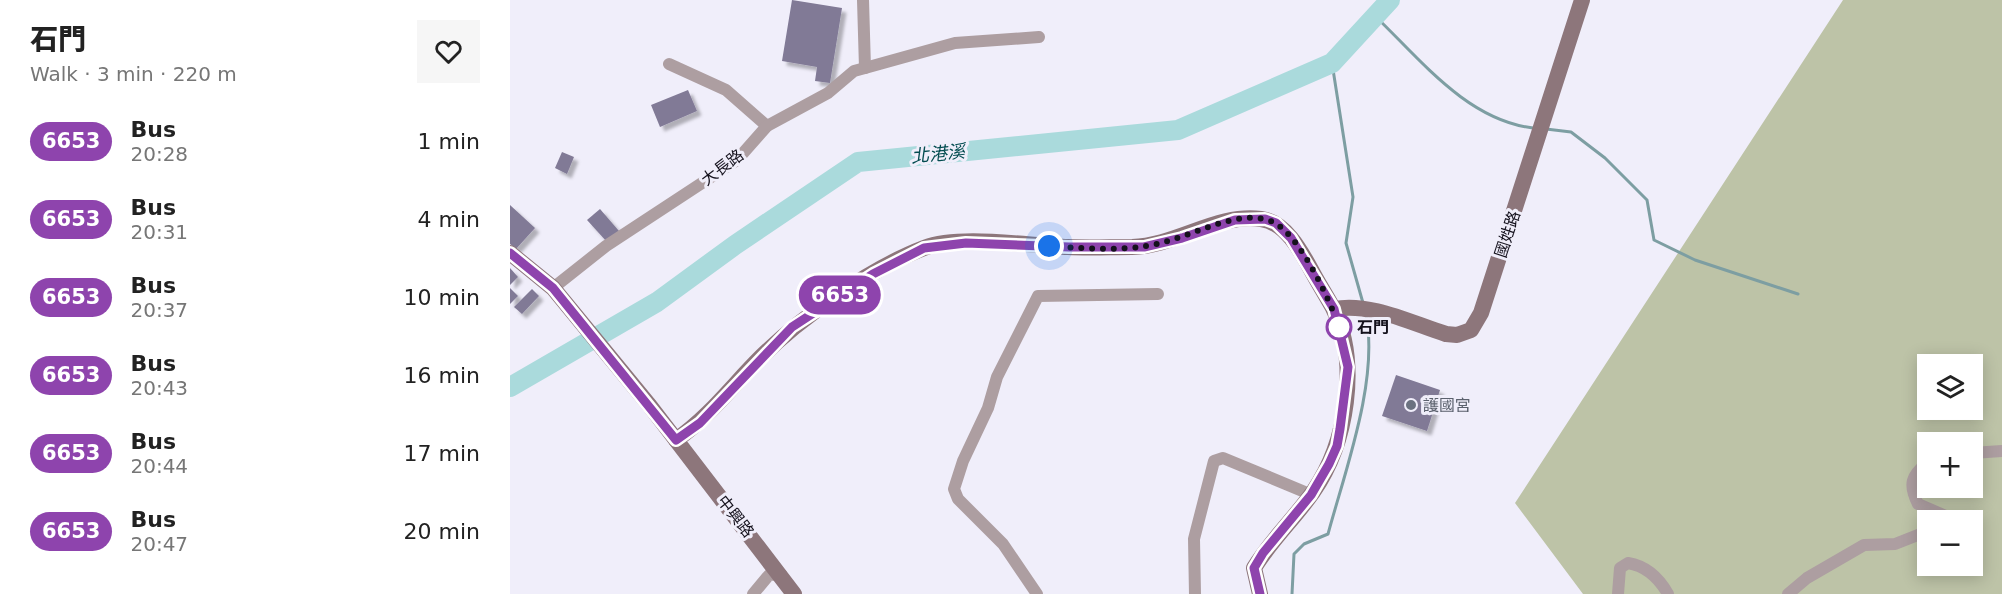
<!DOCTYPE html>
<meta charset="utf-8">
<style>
:root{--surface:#fff;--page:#f6f6f6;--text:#222;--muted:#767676}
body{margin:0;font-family:"DejaVu Sans","Noto Sans TC",sans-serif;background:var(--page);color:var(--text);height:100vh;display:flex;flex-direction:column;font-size:22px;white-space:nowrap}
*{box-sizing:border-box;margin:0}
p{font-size:20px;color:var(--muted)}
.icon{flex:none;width:33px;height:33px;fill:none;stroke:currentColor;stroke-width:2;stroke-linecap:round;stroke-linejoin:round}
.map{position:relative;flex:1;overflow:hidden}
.details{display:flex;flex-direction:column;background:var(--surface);width:510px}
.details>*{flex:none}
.badge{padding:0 12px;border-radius:20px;font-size:21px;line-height:39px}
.fabs{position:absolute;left:1407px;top:354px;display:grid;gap:12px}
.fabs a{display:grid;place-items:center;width:66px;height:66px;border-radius:0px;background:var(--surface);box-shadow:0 3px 15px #0003;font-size:30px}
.you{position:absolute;width:30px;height:30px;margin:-15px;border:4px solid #fff;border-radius:50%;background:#1a73e8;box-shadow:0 0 0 9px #1a73e833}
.map>.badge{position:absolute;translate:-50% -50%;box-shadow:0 0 0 3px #fff}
.round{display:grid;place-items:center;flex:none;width:63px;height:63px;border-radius:0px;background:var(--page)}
.summary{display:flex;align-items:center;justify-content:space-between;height:102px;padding:0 30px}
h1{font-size:28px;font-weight:800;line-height:45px}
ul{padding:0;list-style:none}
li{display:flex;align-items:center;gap:18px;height:78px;padding:0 30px}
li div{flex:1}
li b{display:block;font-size:22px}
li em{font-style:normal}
li .badge{min-width:66px;font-weight:700;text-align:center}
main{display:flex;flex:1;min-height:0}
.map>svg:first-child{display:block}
.green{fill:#bdc3a7;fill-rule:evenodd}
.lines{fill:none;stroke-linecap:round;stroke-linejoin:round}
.stream{stroke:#7d9ea2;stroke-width:3}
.river{stroke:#aadadc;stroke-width:20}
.building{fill:#817a96;filter:url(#shadow)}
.street{stroke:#ad9ea1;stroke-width:12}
.secondary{stroke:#8d767b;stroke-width:16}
.line-casing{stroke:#fff;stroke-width:14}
.line{stroke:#8e44ad;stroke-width:9}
.walk{stroke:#14111c;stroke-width:6;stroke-dasharray:0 10.8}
.stop-dot{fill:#fff;stroke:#8e44ad;stroke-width:3}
.worship-dot{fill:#6b7280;stroke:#f0eefa;stroke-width:2}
.labels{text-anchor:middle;stroke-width:6;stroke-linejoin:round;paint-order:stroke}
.street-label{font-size:16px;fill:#14111c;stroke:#f0eefa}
.stop-label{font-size:16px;font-weight:bold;fill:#14111c;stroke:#f0eefa;text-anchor:start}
.worship-label{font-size:16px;fill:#5b616d;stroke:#f0eefa;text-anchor:start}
.water-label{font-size:18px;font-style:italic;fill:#034c50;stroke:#f0eefa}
</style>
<main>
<section class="details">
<div class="summary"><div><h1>石門</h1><p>Walk · 3 min · 220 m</p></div><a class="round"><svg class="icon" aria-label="heart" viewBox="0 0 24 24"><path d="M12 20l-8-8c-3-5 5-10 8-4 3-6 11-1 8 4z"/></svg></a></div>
<ul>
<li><span class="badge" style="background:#8e44ad;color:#fff">6653</span><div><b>Bus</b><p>20:28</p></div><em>1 min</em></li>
<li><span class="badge" style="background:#8e44ad;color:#fff">6653</span><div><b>Bus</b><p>20:31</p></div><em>4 min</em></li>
<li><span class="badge" style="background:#8e44ad;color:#fff">6653</span><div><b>Bus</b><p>20:37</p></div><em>10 min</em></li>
<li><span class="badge" style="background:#8e44ad;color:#fff">6653</span><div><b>Bus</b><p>20:43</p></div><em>16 min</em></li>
<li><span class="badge" style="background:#8e44ad;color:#fff">6653</span><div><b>Bus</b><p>20:44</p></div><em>17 min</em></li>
<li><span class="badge" style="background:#8e44ad;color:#fff">6653</span><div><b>Bus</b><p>20:47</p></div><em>20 min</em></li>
</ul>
</section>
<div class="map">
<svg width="1492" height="594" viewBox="0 0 1492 594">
<defs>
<filter id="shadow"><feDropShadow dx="4.5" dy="4.5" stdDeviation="1.5" flood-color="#0004"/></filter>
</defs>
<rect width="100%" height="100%" fill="#f0eefa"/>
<path class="green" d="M1333 0H1492V594H1073L1005 503ZM1418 364H1462V410H1418ZM1418 442H1462V488H1418ZM1418 520H1462V566H1418Z"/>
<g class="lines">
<g class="stream">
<path d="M865 16C911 60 957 120 1023 128"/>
<polyline points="822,63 843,197 836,243 853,303"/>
<polyline points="1036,129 1061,132 1095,158 1137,200 1144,240 1185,260 1288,294"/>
<path d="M782 594 784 554 794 544 818 534C835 471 869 380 856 315"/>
</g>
<polyline class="river" points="0,387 147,302 225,245 348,162 668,130 822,63 880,0"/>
</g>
<g class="building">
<polygon points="282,0 332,8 320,83 305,81 307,67 272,61"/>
<polygon points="178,90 187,111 150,127 141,105"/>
<polygon points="52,152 64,157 57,174 45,168"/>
<polygon points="0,205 25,228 6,249 0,244"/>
<polygon points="90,209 109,231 97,242 77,220"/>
<polygon points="0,268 8,277 0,285"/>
<polygon points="0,288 8,296 0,304"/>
<polygon points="22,289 29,296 12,314 4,307"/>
<polygon points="886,375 930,390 917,431 872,416"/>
</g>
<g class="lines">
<g class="street">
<polyline points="159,64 216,90 257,126"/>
<polyline points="355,68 445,43 529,37"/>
<polyline points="43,288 96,246 227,160 257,126 318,93 344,71 355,68 353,0"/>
<polyline points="1462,453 1492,451"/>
<path d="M1418 462C1401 476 1398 484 1408 504L1438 517 1441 520"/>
<polyline points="243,594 259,575 271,574"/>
<polyline points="527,594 493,544 448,499 444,489 453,461 478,408 487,377 528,296 648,294"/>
<polyline points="685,594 684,539 704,461 713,458 802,495"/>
<path d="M1108 594 1110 568 1118 563C1136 566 1149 578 1158 594"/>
<polyline points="1278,594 1297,578 1354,545 1385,544 1418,531"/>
</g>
<g class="secondary">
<polyline points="0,253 43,288 140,406 284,594"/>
<path d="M824 309C860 302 901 323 936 334L947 335 961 330 971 313 1072 0"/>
<path d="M166 440C200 416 222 386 250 358 290 318 361 268 414 248 450 234 518 246 558 247 579 248 600 247 622 247 666 246 707 213 751 219 777 222 793 255 804 275 810 286 817 297 823 308 850 363 837 443 803 492 785 518 761 540 744 568L750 594"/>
</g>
</g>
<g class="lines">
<defs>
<polyline id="line" points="0,253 43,288 166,440 190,423 282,327 363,274 414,248 456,243 559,247 634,247 672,238 725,220 755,219 766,223 781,238 824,309 838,367 830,429 827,446 819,464 801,495 753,553 744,568 750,594"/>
</defs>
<use href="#line" class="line-casing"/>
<use href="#line" class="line"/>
<path class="walk" d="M539 246C570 248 605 251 636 246 670 241 699 223 733 218 743 217 756 218 765 223 791 238 820 300 829 327"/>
</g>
<circle class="stop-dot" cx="829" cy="327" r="12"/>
<circle class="worship-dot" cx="901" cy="405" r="6"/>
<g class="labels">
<g class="street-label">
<text transform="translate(212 167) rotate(-37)" y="6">大長路</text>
<text transform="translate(997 234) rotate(-72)" y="6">國姓路</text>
<text transform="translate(226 516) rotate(52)" y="6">中興路</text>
</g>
<g class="stop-label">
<text x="847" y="333">石門</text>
</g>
<g class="worship-label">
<text x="913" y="411">護國宮</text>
</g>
<g class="water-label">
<text transform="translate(428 154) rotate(-6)" y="6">北港溪</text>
</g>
</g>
</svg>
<div class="fabs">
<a><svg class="icon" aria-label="layers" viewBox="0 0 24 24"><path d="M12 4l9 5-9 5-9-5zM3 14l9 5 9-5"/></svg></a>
<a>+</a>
<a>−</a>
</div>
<div class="you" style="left:539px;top:246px"></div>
<b class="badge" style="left:330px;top:295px;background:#8e44ad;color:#fff">6653</b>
</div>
</main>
